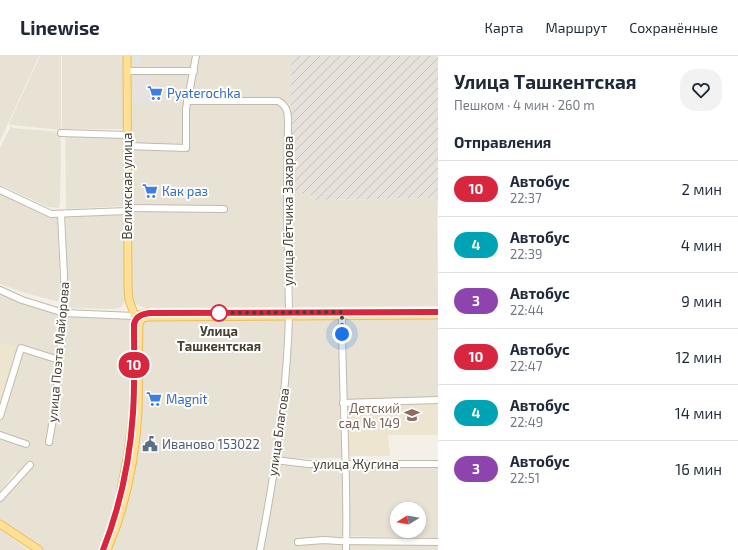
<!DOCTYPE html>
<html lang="ru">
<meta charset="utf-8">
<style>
:root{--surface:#fff;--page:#f2f2f3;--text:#1f2937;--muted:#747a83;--line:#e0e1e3}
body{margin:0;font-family:"Exo 2",sans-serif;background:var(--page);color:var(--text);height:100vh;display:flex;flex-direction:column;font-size:15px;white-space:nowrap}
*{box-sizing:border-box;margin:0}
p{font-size:13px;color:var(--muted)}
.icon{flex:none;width:22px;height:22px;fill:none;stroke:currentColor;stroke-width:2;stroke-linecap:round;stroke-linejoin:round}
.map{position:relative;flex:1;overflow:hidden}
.sheet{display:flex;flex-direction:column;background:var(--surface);width:300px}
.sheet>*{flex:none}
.badge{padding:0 8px;border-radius:13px;font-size:14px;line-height:26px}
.needle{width:26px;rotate:259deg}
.fabs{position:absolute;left:390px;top:446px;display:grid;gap:8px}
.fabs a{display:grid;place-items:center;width:36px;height:36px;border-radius:50%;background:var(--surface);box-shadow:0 2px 6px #0003;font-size:20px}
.you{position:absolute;width:20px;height:20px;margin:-10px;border:3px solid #fff;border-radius:50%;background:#1a73e8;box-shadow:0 0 0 6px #1a73e833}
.map>.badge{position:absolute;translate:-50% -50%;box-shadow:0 0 0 2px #fff}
h2{padding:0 16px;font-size:15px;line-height:36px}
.round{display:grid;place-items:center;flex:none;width:42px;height:42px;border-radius:16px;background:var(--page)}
.head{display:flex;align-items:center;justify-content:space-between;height:68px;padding:0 16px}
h1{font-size:19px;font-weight:700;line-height:30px}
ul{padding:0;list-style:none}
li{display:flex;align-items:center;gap:12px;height:56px;padding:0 16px;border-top:1px solid var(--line)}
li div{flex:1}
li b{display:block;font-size:15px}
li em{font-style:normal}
li .badge{min-width:44px;font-weight:700;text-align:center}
header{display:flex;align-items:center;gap:24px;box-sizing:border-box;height:56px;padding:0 20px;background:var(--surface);border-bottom:1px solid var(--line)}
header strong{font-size:19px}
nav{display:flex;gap:22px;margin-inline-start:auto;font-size:14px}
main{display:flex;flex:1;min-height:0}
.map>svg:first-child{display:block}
.residential{fill:#e8e2d5;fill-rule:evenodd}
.industrial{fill:url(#industrial-furrows)}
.education{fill:#ede5d0}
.parking{fill:#e5e2df}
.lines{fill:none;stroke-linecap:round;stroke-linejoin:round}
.minor-casing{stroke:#c2baac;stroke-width:8}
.major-casing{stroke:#e7be62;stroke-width:9}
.minor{stroke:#fff;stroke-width:6}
.major{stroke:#ffe094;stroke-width:7}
.line-casing{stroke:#fff;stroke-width:9}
.line{stroke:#d7263d;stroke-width:6}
.walk{stroke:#474035;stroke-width:4;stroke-dasharray:0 7.2}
.stop-dot{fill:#fff;stroke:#d7263d;stroke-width:2}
.labels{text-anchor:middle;stroke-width:4;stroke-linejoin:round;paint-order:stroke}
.shop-label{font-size:13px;fill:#366cbe;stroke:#fff;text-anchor:start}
.street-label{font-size:13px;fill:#474035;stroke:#fff}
.stop-label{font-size:13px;font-weight:bold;fill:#474035;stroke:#fff}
.education-label{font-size:13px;fill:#785e54;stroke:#fff;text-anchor:end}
.service-label{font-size:13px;fill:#4e5e75;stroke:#fff;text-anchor:start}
</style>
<header>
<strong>Linewise</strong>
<nav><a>Карта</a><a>Маршрут</a><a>Сохранённые</a></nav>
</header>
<main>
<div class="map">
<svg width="438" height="494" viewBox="0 0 438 494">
<defs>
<pattern id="industrial-furrows" width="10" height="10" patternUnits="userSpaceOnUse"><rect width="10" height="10" fill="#e6e1db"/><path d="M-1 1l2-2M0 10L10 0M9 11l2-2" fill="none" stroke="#c7c2bd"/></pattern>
</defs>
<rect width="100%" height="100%" fill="#f4f0e7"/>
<g class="residential">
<polygon points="0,0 39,0 0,85"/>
<polygon points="40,0 61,0 61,70 62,74 12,69 9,68"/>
<polygon points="62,0 125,0 125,73 63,73 62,70"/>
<polygon points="131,0 291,0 292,43 313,144 437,142 438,250 293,251 291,136 287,144 288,251 145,252 135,248 132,243 130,236"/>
<polygon points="11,70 13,72 61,76 60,148 59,152 48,151 0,129 0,92"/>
<polygon points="65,77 123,77 123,150 66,153"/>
<polygon points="0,135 58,160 60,246 22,236 0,228"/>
<polygon points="123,159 125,242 124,247 121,251 114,253 67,252 65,161"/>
<polygon points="0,237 59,259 60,263 56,313 65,258 128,262 132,266 133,270 131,352 124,410 112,459 98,494 43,494 0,466 0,439 17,417 15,416 0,436"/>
<polygon points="438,258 438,343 345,344 342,260"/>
<polygon points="341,259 346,402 276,403 257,494 107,494 133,401 140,269 143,264 290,262"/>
<polygon points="276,404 346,404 346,480 341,481 321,481 300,483 341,483 346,494 260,494"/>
<path d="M347 404H399L438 410V482L348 480ZM397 453H419V475H397Z"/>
<polygon points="0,474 29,494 0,494"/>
<polygon points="348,481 438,483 438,494 347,494"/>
</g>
<polygon class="industrial" points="291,0 438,0 438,159 437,142 313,144 312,139 291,135"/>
<g class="education">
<polygon points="0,287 16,290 0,366"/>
<polygon points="438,347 438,379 388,379 390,400 348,400 347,349"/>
</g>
<g class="parking">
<rect x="133" y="0" width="8" height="8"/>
<polygon points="149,20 149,48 133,48 133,21"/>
<polygon points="140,329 146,329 145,365 139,365"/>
<polygon points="112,431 119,432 115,445 109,444"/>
</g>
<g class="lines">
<defs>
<g id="minor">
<polyline points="127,15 194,15"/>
<path d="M187 45H278C287 50 288 56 288 66L287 143 289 257"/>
<polyline points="61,77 127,79"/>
<polyline points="127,90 186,92 186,53 196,0"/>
<polyline points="0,134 51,158 127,155"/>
<polyline points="127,152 224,153"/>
<polyline points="0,234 22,244 64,257 134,260"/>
<path d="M342 259C342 338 348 416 346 494"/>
<polyline points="343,347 438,344"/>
<polyline points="0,360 21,292 59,304"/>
<polyline points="0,379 26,388"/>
<polyline points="49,386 55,352 64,257 64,220 61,158"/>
<polyline points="275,404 308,408 438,408"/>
<polyline points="0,442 30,409"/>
<polyline points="298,486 324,484 338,485 438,486"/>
<path d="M260 494C275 417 287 338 289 260"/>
</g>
<g id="major">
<polyline points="127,0 128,232 129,244 136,263"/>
<polyline points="134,260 148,257"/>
<polyline points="121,435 128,397 133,360"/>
<polyline points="0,468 39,494"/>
<path d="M107 494C126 451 135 403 138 357 139 327 138 297 139 268L142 262 149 261 438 259"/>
</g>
</defs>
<use href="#minor" class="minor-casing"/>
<use href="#major" class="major-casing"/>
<use href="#minor" class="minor"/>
<use href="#major" class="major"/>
</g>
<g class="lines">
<defs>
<path id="line" d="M103 494C120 451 130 403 133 357 135 327 134 297 134 268 136 260 142 258 150 257L438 256"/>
</defs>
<use href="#line" class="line-casing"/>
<use href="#line" class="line"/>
<polyline class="walk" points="219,257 215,257 342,256 342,278"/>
</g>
<defs>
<symbol id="supermarket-bare" viewBox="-9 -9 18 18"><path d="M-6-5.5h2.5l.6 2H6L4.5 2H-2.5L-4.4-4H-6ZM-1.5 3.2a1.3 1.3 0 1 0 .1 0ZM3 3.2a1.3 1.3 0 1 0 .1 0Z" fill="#3f7fe0" stroke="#fff" stroke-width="2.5" paint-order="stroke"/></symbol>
<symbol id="school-bare" viewBox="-9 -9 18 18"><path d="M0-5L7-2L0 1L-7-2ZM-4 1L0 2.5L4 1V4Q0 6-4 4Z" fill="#8d6e63" stroke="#fff" stroke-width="2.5" paint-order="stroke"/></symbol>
<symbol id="civic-bare" viewBox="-9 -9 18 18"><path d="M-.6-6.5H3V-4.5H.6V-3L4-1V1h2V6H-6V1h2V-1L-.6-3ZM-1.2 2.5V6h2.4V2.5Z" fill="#5c6f8a" stroke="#fff" stroke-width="2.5" paint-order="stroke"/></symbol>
</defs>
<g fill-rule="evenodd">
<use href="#supermarket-bare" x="144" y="26" width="22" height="22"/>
<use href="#supermarket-bare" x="139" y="124" width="22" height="22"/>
<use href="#supermarket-bare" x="143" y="332" width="22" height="22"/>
<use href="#school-bare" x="401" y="348" width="22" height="22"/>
<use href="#civic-bare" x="139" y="377" width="22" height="22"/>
</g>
<circle class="stop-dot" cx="219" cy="257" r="8"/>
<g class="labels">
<g class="shop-label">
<text x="167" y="42">Pyaterochka</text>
<text x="162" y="140">Как раз</text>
<text x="166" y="348">Magnit</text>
</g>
<g class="street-label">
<text transform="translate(127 130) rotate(-90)" y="5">Велижская улица</text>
<text transform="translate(288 155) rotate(-90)" y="5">улица Лётчика Захарова</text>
<text transform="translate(58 296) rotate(-85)" y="5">улица Поэта Майорова</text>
<text transform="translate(278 376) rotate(-82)" y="5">улица Благова</text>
<text x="356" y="413">улица Жугина</text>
</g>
<g class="stop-label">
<text x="219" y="280">Улица<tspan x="219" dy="15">Ташкентская</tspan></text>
</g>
<g class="education-label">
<text x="400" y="357">Детский<tspan x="400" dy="15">сад № 149</tspan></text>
</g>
<g class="service-label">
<text x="162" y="393">Иваново 153022</text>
</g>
</g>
</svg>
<div class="fabs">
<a><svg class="needle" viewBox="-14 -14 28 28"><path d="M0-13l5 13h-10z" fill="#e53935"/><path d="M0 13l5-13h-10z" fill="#747a83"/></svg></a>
</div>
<div class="you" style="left:342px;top:278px"></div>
<b class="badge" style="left:134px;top:309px;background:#d7263d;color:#fff">10</b>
</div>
<section class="sheet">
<div class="head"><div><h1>Улица Ташкентская</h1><p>Пешком · 4 мин · 260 m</p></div><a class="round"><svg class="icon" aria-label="heart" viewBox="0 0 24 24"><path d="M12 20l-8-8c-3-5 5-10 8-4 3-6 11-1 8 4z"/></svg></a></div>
<h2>Отправления</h2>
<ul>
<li><span class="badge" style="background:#d7263d;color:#fff">10</span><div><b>Автобус</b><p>22:37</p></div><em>2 мин</em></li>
<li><span class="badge" style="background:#00a3b4;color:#fff">4</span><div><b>Автобус</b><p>22:39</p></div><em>4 мин</em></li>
<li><span class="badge" style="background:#8e44ad;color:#fff">3</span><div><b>Автобус</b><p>22:44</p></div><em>9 мин</em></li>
<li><span class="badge" style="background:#d7263d;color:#fff">10</span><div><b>Автобус</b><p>22:47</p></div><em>12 мин</em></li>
<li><span class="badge" style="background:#00a3b4;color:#fff">4</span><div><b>Автобус</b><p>22:49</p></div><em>14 мин</em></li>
<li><span class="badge" style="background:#8e44ad;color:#fff">3</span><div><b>Автобус</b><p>22:51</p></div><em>16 мин</em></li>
</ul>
</section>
</main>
